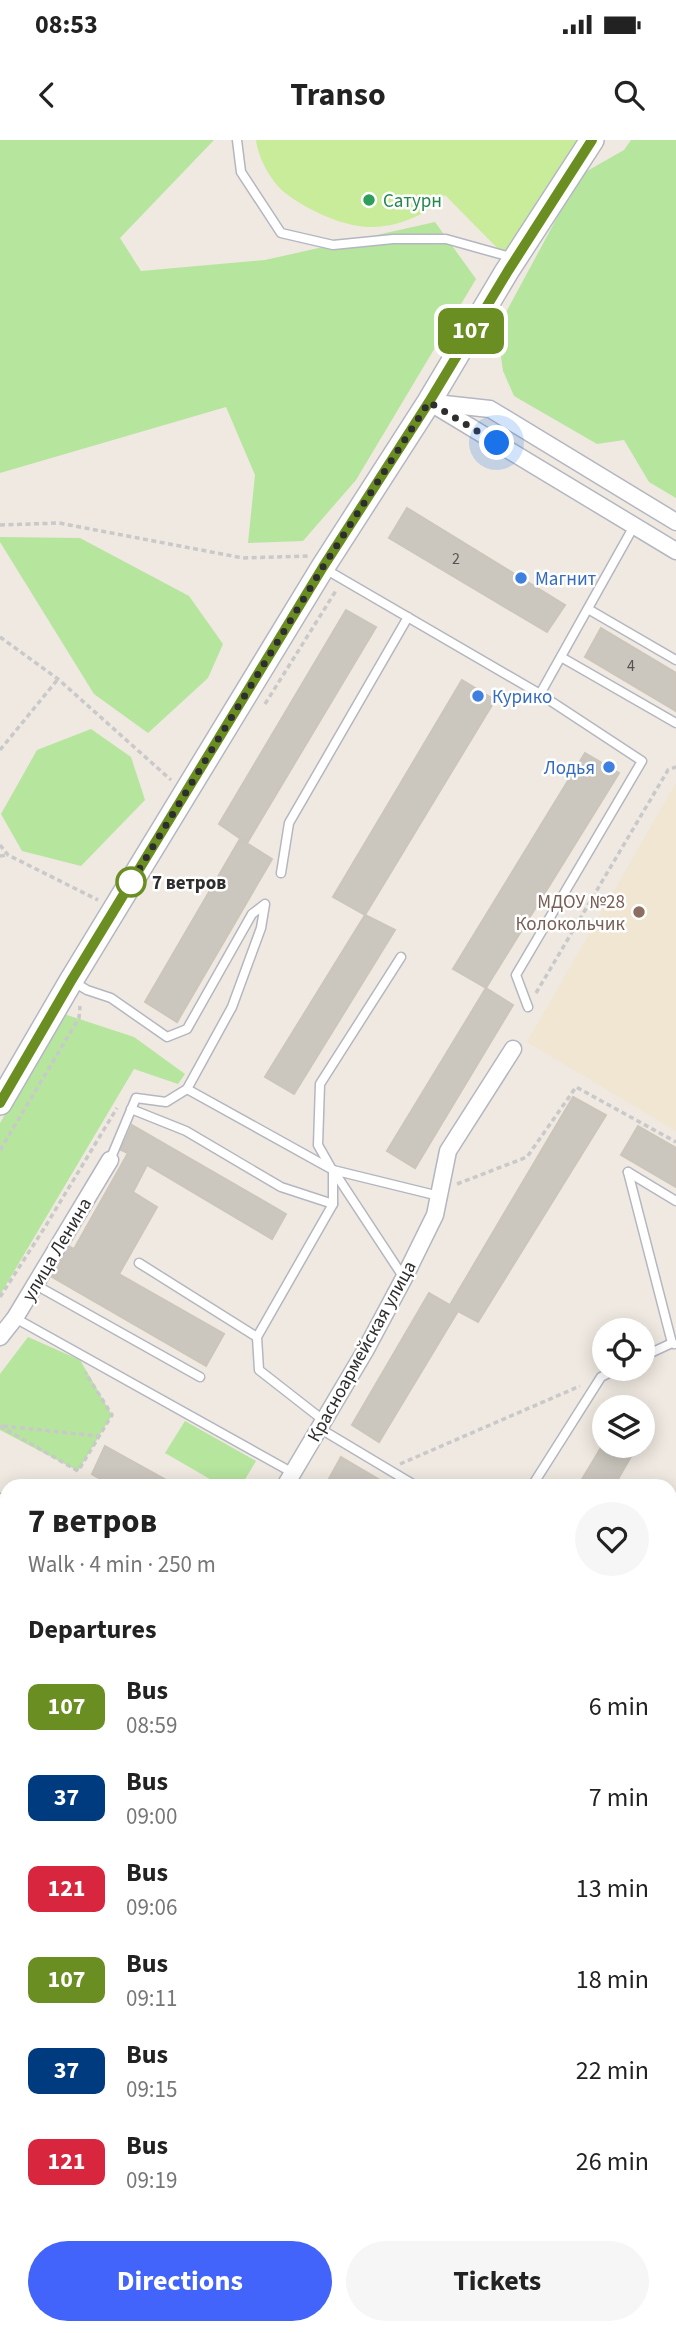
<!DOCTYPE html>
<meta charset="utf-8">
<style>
:root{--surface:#fff;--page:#f6f6f6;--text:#222;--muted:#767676;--accent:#4264fb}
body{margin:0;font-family:"Source Sans 3",sans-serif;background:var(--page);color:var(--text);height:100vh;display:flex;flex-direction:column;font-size:26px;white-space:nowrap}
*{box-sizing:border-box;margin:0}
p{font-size:23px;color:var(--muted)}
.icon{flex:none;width:38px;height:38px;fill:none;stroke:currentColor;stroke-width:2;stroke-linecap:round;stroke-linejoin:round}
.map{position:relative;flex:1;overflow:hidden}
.side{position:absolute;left:0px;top:1339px;width:677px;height:856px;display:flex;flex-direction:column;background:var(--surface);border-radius:21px 21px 0 0;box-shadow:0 4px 18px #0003}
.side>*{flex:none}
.badge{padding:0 14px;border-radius:10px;font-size:24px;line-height:46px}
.fabs{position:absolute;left:592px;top:1178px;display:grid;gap:14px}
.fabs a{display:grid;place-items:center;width:63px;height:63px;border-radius:50%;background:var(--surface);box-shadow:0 4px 18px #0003;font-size:35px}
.you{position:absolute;width:35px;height:35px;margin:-18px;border:5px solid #fff;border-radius:50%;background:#1a73e8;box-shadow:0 0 0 10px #1a73e833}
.map>.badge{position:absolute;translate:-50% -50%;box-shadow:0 0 0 4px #fff}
h2{padding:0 28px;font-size:26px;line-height:63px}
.round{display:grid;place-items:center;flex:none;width:74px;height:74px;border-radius:37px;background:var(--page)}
.summary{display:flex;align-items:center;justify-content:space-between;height:119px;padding:0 28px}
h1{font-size:33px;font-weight:700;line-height:52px}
.button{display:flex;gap:14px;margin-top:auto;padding:14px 28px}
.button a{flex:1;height:80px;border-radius:42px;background:var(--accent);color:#fff;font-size:28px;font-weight:700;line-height:80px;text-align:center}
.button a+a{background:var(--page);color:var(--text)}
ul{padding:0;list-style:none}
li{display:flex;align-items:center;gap:21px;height:91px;padding:0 28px}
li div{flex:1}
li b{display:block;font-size:26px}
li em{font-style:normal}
li .badge{min-width:77px;font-weight:700;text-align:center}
.status{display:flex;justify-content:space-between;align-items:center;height:49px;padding:0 35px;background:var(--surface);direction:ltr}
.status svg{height:19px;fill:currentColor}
header{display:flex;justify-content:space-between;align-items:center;height:91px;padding:0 28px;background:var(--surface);font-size:32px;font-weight:700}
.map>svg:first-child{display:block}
.education{fill:#f0e6d1}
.green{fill:#b6e59e}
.pitch{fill:#c9ec9a}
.building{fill:#cbc7bf;stroke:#cbc5ba;stroke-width:2}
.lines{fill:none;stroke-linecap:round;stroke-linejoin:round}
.lane-casing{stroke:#b4b7c1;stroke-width:11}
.street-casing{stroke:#b4b7c1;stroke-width:19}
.secondary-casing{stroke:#b4b7c1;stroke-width:26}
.path{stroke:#c9c9c9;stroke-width:3.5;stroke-dasharray:5 3.5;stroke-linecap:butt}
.lane{stroke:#fff;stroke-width:8}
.street{stroke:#fff;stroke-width:16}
.secondary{stroke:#fff;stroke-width:23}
.line-casing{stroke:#fff;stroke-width:16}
.line{stroke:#6b8e23;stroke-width:10}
.walk{stroke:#2e2e2e;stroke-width:7;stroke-dasharray:0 12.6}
.leisure-dot{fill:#2e9e5b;stroke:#fff;stroke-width:2.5}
.shop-dot{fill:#3f7fe0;stroke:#fff;stroke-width:2.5}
.stop-dot{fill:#fff;stroke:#6b8e23;stroke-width:3.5}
.education-dot{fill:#8d6e63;stroke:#fff;stroke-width:2.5}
.labels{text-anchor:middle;stroke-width:5;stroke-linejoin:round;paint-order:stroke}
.number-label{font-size:16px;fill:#555452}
.leisure-label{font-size:19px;fill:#27864d;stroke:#fff;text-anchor:start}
.shop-label{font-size:19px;fill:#366cbe;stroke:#fff;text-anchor:start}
.stop-label{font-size:19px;font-weight:bold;fill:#2e2e2e;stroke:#fff;text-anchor:start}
.education-label{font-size:19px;fill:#785e54;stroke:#fff;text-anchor:end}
.street-label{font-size:19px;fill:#2e2e2e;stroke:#fff}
</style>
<div class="status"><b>08:53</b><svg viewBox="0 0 49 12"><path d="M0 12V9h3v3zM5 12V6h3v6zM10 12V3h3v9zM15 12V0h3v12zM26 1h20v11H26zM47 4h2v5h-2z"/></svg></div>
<header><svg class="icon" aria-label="back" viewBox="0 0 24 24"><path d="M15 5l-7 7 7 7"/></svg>Transo<svg class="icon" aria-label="search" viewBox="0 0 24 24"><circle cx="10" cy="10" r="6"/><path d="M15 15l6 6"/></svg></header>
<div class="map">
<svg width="676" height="2193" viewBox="0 0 676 2193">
<rect width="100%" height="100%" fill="#efe9e1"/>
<polygon class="education" points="676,643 676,991 527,902"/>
<g class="green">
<polygon points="0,0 214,0 120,98 141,131 265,120 435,82 476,139 356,340 303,401 248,403 255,335 226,267 0,333"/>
<polygon points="631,0 676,0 676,358 649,342 624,300 597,304 514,256 503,231 497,189 580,35 624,10"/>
<polygon points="0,397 80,398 189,456 223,504 208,538 148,593 94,554 0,402"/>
<polygon points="91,589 131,617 145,660 81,726 22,711 1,674 37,610"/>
<polygon points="64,874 134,897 185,934 178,944 134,929 0,1155 0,983"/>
<polygon points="28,1197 80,1220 112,1275 78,1331 0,1290 0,1234"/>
<polygon points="185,1281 256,1321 241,1346 222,1346 165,1313"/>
</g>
<path class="pitch" d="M256 0H588L509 120 445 55C427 76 395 88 367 87 342 86 303 68 284 52 270 40 258 17 256 0Z"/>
<g class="building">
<polygon points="407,368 565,465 547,492 389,398"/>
<polygon points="346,470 376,487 247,703 219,684"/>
<polygon points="601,488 676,533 676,571 585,517"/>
<polygon points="462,540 495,560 365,775 333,757"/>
<polygon points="585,613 619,633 486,848 453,829"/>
<polygon points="240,699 272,719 177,882 145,862"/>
<polygon points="365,775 395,790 294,954 265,937"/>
<polygon points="486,848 513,865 415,1028 387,1011"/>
<polygon points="573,957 606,975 478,1182 458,1171 379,1302 352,1285 429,1153 450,1165"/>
<polygon points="132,985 286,1074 272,1099 147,1025 133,1052 157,1067 119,1134 224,1194 206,1226 52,1137 70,1107 74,1109 128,1013 121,1010"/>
<polygon points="638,986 676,1008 676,1047 621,1015"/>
<polygon points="105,1306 177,1346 112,1346 92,1334"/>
<polygon points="602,1306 637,1306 614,1346 578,1346"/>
<polygon points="341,1317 390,1346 325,1346"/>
</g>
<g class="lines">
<defs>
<g id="lane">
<polyline points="237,0 241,32 281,93 333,105 393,99 446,99 507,116 507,121"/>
<polyline points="325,429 540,554"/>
<polyline points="588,469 676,520"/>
<polyline points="561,517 676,583"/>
<polyline points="281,733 289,683 408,477"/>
<polyline points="72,841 87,850 111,858 167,897 187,889 252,774 265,764 261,788 232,867 187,949 166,962 136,958 110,1020"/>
<polyline points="528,867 516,835 642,621 540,554 634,386"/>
<polyline points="187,949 333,1030 333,1064 257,1197 259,1230 323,1280"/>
<polyline points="131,969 186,991 281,1047 333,1064"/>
<polyline points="331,1028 318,1005 320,944 401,817"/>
<polyline points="628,1032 672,1203"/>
<polyline points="628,1032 676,1061"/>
<polyline points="139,1123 257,1197"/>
<polyline points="404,1138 333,1030 439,1056"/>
<polyline points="34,1144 200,1237"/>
<polyline points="15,1178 293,1333"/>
<polyline points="642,1217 672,1203 674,1204"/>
<polyline points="319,1288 416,1346"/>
<polyline points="532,1346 601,1237 619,1228"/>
<polyline points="0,1358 7,1363"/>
<polyline points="672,1421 676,1422"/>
<polyline points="0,1431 7,1436"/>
<polyline points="0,1904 7,1908"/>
<polyline points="0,2176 7,2166"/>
<polyline points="275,2188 284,2193"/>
<polyline points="627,2188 635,2193"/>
</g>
<g id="street">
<polyline points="429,262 676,411"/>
<polyline points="435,263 490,269 676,382"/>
<polyline points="0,1197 15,1178 110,1020"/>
<polyline points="285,1346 365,1211 404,1138 435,1075 448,1011 513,909"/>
<polyline points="0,1607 7,1612"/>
<polyline points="670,1652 676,1645"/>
<polyline points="670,1815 676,1819"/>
<polyline points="0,1816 7,1805"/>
<polyline points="670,2140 676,2145"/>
</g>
<polyline id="secondary" points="0,963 71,841 323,427 429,262 507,131 592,0"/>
</defs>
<use href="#lane" class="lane-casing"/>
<use href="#street" class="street-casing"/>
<use href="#secondary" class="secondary-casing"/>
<g class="path">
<polyline points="0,385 59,383 243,418 308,416"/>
<polyline points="0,497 58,539 171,640"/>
<polyline points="265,564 337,449"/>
<polyline points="0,610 58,539"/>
<polyline points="0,705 8,715 98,760"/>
<polyline points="0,716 8,715"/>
<polyline points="536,853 668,630 676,627"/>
<polyline points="0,1010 79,878 80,866"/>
<polyline points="457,1044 527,1017 576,947 676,1002"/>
<polyline points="0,1157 45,1087 117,968"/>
<polyline points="0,1286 78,1331 112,1275 85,1232"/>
<polyline points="3,1286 98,1296"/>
<polyline points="400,1324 580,1246"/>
<polyline points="27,2188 36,2193"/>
</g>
<use href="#lane" class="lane"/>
<use href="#street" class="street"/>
<use href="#secondary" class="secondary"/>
</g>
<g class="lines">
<defs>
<polyline id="line" points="0,963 71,841 323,427 429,262 508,131 592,0"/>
</defs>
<use href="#line" class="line-casing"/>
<use href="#line" class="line"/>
<polyline class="walk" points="131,742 129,746 323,427 429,262 497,303"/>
</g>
<circle class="leisure-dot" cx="369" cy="60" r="7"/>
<g class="shop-dot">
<circle cx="521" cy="438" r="7"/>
<circle cx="478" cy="556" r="7"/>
<circle cx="609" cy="627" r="7"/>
</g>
<circle class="stop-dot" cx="131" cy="742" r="14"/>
<circle class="education-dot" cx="639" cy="772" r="7"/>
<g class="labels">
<g class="number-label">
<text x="456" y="424">2</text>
<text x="631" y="531">4</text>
</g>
<g class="leisure-label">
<text x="383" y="67">Сатурн</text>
</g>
<g class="shop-label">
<text x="535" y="445">Магнит</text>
<text x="492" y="563">Курико</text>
<text x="595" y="634" text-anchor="end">Лодья</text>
</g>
<g class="stop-label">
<text x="152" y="749">7 ветров</text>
</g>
<g class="education-label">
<text x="625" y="768">МДОУ №28<tspan x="625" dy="22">Колокольчик</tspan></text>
</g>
<g class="street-label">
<text transform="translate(56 1109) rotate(-59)" y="7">улица Ленина</text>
<text transform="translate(361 1211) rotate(-61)" y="7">Красноармейская улица</text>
</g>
</g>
</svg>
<div class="fabs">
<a><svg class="icon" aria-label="locate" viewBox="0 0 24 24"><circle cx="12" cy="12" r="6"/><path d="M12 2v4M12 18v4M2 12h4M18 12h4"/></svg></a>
<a><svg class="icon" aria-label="layers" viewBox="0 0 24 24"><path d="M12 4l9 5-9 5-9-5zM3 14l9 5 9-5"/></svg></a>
</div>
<div class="you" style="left:497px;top:303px"></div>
<b class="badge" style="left:471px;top:191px;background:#6b8e23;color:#fff">107</b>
<section class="side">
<div class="summary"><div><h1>7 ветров</h1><p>Walk · 4 min · 250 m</p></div><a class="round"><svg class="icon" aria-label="heart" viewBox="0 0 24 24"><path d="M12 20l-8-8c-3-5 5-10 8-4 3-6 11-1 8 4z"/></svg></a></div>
<h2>Departures</h2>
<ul>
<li><span class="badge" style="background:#6b8e23;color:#fff">107</span><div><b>Bus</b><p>08:59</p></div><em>6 min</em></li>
<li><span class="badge" style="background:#003b80;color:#fff">37</span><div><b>Bus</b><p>09:00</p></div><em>7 min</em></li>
<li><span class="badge" style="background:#d7263d;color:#fff">121</span><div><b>Bus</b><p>09:06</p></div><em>13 min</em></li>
<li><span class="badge" style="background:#6b8e23;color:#fff">107</span><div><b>Bus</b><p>09:11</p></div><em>18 min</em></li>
<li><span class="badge" style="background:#003b80;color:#fff">37</span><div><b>Bus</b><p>09:15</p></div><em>22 min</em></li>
<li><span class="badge" style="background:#d7263d;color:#fff">121</span><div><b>Bus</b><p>09:19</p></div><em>26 min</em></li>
</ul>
<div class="button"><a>Directions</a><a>Tickets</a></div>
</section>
</div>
